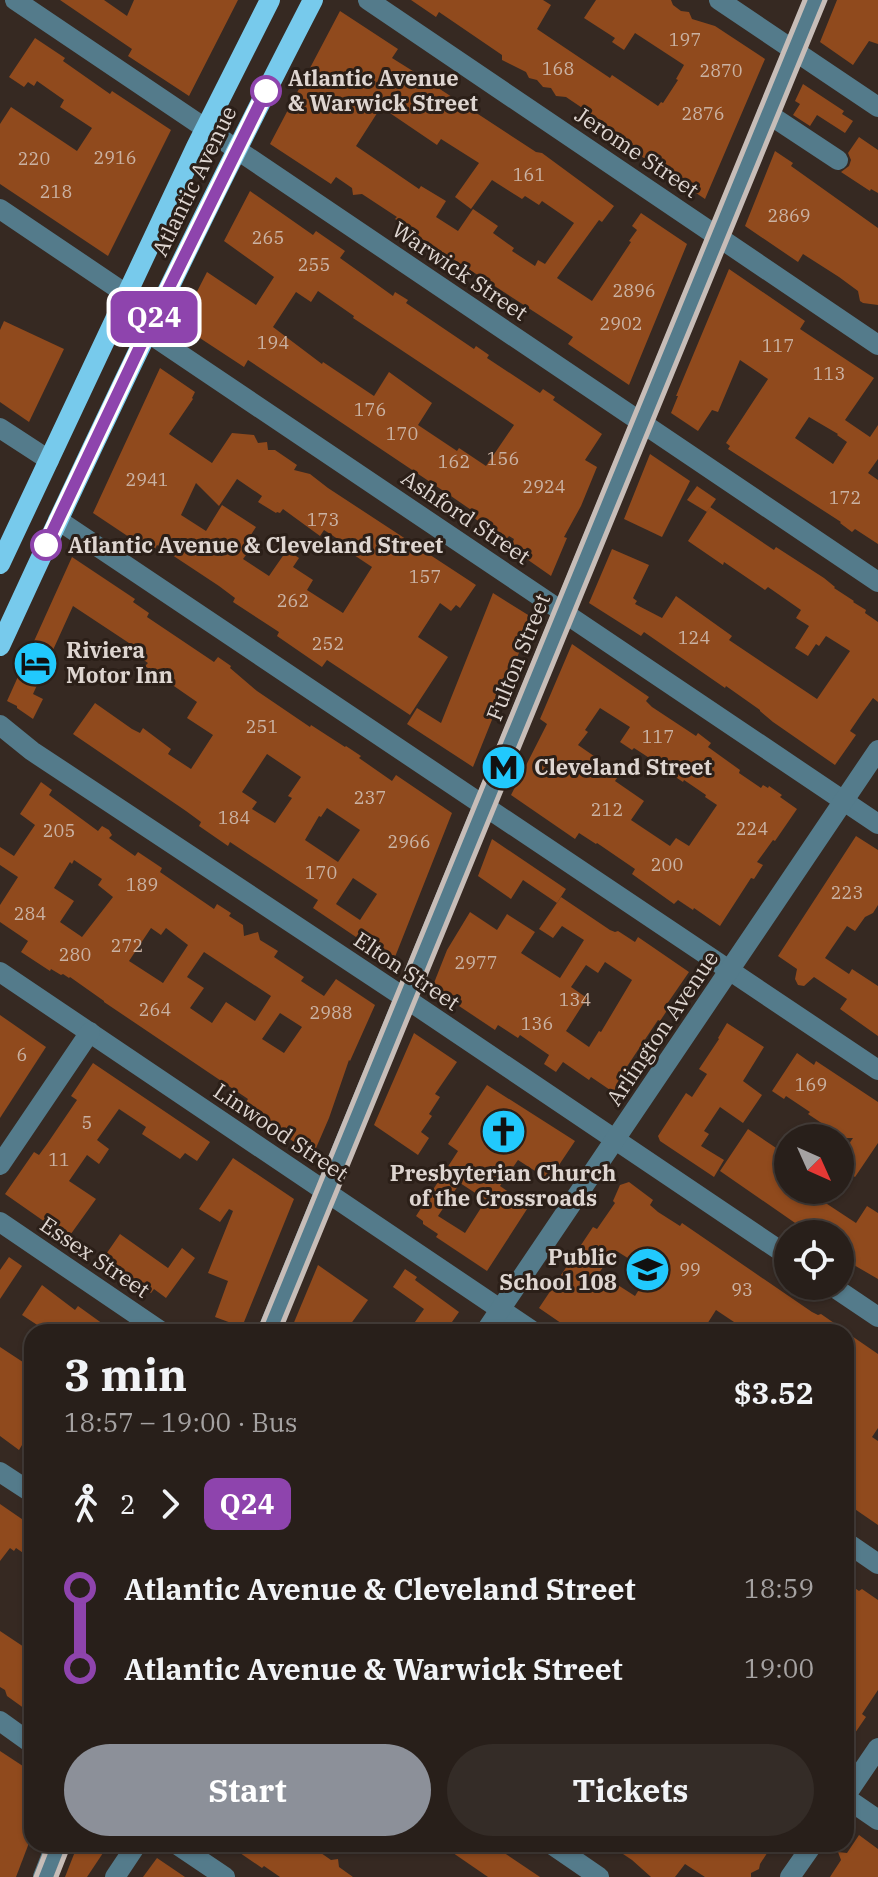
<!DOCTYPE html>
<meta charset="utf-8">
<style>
:root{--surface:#281f1a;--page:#342c27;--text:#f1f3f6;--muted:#a5a2a2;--line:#443d39;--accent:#8c9099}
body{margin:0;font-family:"IBM Plex Serif",serif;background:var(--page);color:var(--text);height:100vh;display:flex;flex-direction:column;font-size:30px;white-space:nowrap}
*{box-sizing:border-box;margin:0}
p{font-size:26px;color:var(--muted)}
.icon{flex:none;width:44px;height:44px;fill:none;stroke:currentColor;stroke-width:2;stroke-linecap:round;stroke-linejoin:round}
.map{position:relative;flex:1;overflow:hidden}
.details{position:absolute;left:24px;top:1324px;width:830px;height:528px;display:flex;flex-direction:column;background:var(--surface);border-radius:24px;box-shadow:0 2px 6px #0004,0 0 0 2px var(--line)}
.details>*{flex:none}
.badge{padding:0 16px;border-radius:12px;font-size:28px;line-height:52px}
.needle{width:52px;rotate:135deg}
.fabs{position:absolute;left:774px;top:1124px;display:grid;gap:16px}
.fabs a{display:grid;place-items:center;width:80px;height:80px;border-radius:50%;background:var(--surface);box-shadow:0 2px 6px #0004,0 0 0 2px var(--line);font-size:40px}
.map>.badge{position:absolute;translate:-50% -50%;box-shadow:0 0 0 4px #fff}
.legs{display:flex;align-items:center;gap:12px;height:88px;padding:0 40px;font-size:26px}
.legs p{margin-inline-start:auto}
.overview{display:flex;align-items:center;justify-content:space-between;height:136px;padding:0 40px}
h1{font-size:44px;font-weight:700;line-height:60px}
.primary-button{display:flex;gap:16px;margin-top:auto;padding:16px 40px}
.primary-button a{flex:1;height:92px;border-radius:48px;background:var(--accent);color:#fff;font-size:32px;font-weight:700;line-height:92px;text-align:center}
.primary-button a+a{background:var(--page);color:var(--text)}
ul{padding:0 40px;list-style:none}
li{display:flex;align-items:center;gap:28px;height:80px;font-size:30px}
li i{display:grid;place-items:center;width:12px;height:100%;margin:0 10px;background:currentColor}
li i::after{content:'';width:20px;height:20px;margin:-10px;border:6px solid;border-radius:50%;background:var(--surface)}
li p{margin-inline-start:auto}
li:first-child i{background:linear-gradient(#0000 50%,currentColor 0)}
li:last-child i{background:linear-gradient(currentColor 50%,#0000 0)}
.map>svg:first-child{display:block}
.building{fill:#904a1d;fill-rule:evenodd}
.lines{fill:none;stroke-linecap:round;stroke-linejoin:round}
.minor{stroke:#547b8b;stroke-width:20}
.major{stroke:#77caec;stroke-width:20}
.rail{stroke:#c7bdb8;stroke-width:5}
.line-1-casing{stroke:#fff;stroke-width:18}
.line-1{stroke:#8e44ad;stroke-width:12}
.stop-1-dot{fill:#fff;stroke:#8e44ad;stroke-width:4}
.labels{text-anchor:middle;stroke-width:6;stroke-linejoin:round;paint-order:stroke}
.number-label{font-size:18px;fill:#cab2a3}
.stop-label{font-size:22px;font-weight:bold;fill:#ded5d0;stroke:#2b1f18;text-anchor:start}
.street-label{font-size:22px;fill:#ded5d0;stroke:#2b1f18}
.poi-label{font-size:22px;font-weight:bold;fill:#ded5d0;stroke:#2b1f18;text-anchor:start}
</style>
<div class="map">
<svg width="878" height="1877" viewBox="0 0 878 1877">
<rect width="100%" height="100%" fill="#362922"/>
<g class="building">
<polygon points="60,0 104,0 127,16 134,0 238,0 189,96 128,56 132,49"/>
<polygon points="411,0 543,0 551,5 537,29 610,78 612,75 658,106 661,102 663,103 678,80 676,79 684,65 635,33 624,50 612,42 615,38 584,18 596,0 671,0 673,5 681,11 689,12 692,19 715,26 765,59 705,199 629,148 632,144 602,124 603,122 566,97 556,96 551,88 543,87 537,80 529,78 526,72 502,60 502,55 439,12 436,17"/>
<polygon points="837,0 878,0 878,44 869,41 853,65 820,42"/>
<path d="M340 11 398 49 392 58 416 73H421L423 78 536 152 542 153 614 206 602 222 599 220 557 278 592 301 631 242 629 241 637 230 632 226 641 213 687 244 629 385 568 344 573 337 410 231 411 229 395 219 397 217 362 194 353 195 352 188 336 177 331 184 270 144ZM381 107 437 145 441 139 479 163 455 197 471 209 492 180 522 199 525 196 539 205 542 201 574 223 545 264 538 260 535 266 512 251 514 248 493 233 498 226 473 209 458 231 436 217 446 201 421 186 419 189 356 146Z"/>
<polygon points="35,38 65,58 63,61 110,94 112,91 171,130 108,256 0,184 0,124 11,107 77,151 92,128 60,107 64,100 37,81 34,86 28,82 24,87 9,77"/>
<polygon points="803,84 844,111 842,114 853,121 845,133 817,115 810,126 793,115 800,104 795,101"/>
<polygon points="859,137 878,150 878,193 871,189 870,191 841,172 849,166 851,160 848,153"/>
<polygon points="775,151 793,163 791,166 878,228 878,305 863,303 860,301 858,291 839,277 803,254 798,262 745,226"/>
<path d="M250 191 313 235 316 231 345 251 340 258 393 296 395 292 408 300 406 303 474 349 476 346 489 355 487 358 540 393 543 389 555 397 553 400 602 434 585 460 597 467 581 506 564 537 567 538 551 576 511 548 514 539 509 536 504 543 488 532 490 529 474 518 477 514 448 494 248 360 244 367 180 325 207 272 256 305 274 277 224 241ZM318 291 354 316 353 318 514 425 486 466 459 448 457 451 418 425 432 403 389 372 374 396 323 362 322 364 273 327 296 292 311 302Z"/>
<path d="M729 269 805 321 800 329 874 378 845 420 870 437 878 425V459L868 473 878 480V544L855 529 852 532 840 523 841 522 728 449 730 446 726 443 768 379 740 360 718 412 712 410 698 431 671 413 678 396H676ZM809 417 838 434 837 435 847 442 833 464 795 438Z"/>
<polygon points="4,321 64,349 29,422 0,402 0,330"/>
<path d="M160 368 195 392 192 398 193 399 169 434 212 463 232 433 254 435 258 443 267 442 268 450H275L297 465 294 470 310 474 328 488 476 585 460 608 456 605 451 611 440 603 418 637 448 657 410 715 327 660 322 667 277 636 279 632 233 602 235 598 219 586 157 545 153 553 93 513ZM237 479 262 496 258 502 276 513 277 512 280 513 283 509 320 536 324 530 350 547 348 551 372 567 343 613 307 590 313 580 293 567 299 558 287 550 269 576 243 559 249 551 243 547 256 527 222 505 206 531 181 515 196 483 219 506Z"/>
<polygon points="650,454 690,481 662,537 624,519"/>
<polygon points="697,486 716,499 707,512 687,500"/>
<polygon points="710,507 774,550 776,547 824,578 835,587 834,588 854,601 853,602 866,610 865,613 878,622 878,702 873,698 863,712 850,731 856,735 835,765 773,722 760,711 760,710 726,686 725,688 644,632 641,636 589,603 612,549 649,565 633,598 637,601 635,604 662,618 676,596 732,636 729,640 817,699 850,651 826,636 819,646 816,644 808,656 795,648 809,626 796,618 801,610 768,587 765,590 724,562 723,565 688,541"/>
<path d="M72 557 135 599 133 602 149 613 147 617 214 662 218 657 231 666 230 668 257 691 310 727 311 725 345 747 346 746 361 756 359 758 392 781 396 775 452 813 393 962 313 908 318 900 230 842 228 846 199 826 201 822 186 811 73 734 95 703 132 729 140 733 143 728 171 749 168 754 191 769 213 735 187 718 197 702 145 666 148 663 129 650 132 645 73 606 33 694 43 699 33 719 17 708V706L7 701ZM267 754 301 777 288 796 292 798 275 823 252 809 257 802 242 792ZM327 808 360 830 338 862 305 840 319 816 321 817ZM353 878 377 894 360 920 336 904Z"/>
<polygon points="493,593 533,618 473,767 407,724 417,708 441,723"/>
<path d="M572 644 649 697 646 701 652 707 696 736 698 733 711 743 708 747 740 770 739 773 761 788 763 785 768 788 769 786 782 795 780 797 797 809 775 841 773 840 757 862 763 865 754 879 751 878 720 926 694 908 693 910 678 900 674 904 632 874 635 869 597 843 596 844 579 833 575 839 511 795 547 724 540 719ZM600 708 630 727 620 742 632 750 634 748 657 763 656 764 683 782 684 780 706 795 705 797 717 805 689 846 676 838 670 846 631 820 644 801 615 781 620 774 578 745 588 732 585 730Z"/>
<path d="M41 782 52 790 49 795 98 831 102 826 109 830 112 835 109 838 135 856 138 852 162 868 160 872 214 909 217 904 231 913 229 916 243 925 244 936 258 932 260 940 278 951 274 957 304 977 301 981 324 996 336 979 375 1005 350 1061 349 1060 329 1118 313 1155 243 1107 248 1099 104 1002V1001L70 977 69 978 63 974 61 975 51 969 50 971 21 952 28 941 0 922V905L18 877 0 865V847L14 856 35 825 20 814ZM74 860 102 879 98 885 113 897 82 937 60 922 74 901 54 888 70 862 72 864ZM151 928 161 935 166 928 188 945 163 983 129 961ZM204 952 271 996 255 1021 226 1002 212 1023 190 1008 204 988 187 977ZM280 1013 302 1027 284 1053 262 1039Z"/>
<polygon points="856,836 878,850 878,905 873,913 865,917 855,931 847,926 825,958 849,974 852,969 878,986 878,1036 840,1009 847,999 814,977 804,986 798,985 795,979 797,969 778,956"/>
<polygon points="492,839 566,889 557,903 523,880 511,899 478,876"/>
<path d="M561 897 610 930 615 932 618 931 635 942 638 937 689 972 667 1004 670 1006 660 1021 658 1020 624 1071 627 1073 613 1092 591 1077 589 1080 563 1062 556 1072 544 1064 549 1055 520 1035 518 1038 498 1025 495 1030 432 988 447 950 470 912 497 930 507 914 535 932 521 953 560 978 584 940 562 926 553 938 539 929ZM605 962 632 980 601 1032 599 1031 589 1047 566 1031 587 998 571 987 586 965 598 973Z"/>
<polygon points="0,1015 46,1047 0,1118"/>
<polygon points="727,1023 764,1047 743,1081 762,1095 743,1123 720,1107 704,1131 709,1134 701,1146 724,1160 714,1177 660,1141 658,1136 686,1093 692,1097 707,1074 699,1069 719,1039 718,1038"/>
<polygon points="414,1033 457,1062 435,1094 440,1097 429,1114 432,1116 421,1132 429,1138 418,1155 374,1125"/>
<polygon points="797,1053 814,1065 816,1061 878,1102 878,1143 855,1177 840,1167 840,1157 853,1138 828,1138 821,1133 826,1126 808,1114 810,1112 786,1096 784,1099 772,1091"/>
<polygon points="93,1063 210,1142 197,1161 185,1153 180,1159 142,1134 146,1127 119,1109 97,1140 109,1149 99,1164 87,1155 69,1181 96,1199 68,1238 5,1194 34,1152 39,1155 47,1144 77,1100 71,1096"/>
<path d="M487 1085 575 1141 549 1180 518 1160 500 1186 529 1206 487 1271 436 1237 438 1234 423 1224V1221L416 1216 458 1151 448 1144ZM460 1183 486 1200 465 1233 438 1216Z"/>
<polygon points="748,1129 788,1156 788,1190 823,1190 818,1198 856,1223 867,1206 878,1213 878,1279 847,1261 850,1258 840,1252 840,1234 811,1234 720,1171"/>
<polygon points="233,1158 294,1199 242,1327 215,1317 228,1281 208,1273 233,1211 229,1209 220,1222 199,1209"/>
<path d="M629 1182 653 1200 650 1205 658 1212 680 1226 682 1223 812 1312 818 1315 821 1314 847 1332H749L716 1310 702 1332H574L539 1308 593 1227 597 1229 615 1203 613 1201 620 1185ZM615 1250 650 1272 635 1296 599 1273Z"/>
<polygon points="120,1234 168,1268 182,1248 195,1258 166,1298 154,1289 151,1293 123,1276 102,1260"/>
<polygon points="9,1257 22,1266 0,1299 0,1270"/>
<polygon points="318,1265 368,1300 345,1332 290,1332"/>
<polygon points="405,1269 417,1277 415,1280 459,1312 445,1332 408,1332 424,1309 393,1287"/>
<polygon points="42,1285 75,1310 78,1306 103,1324 97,1332 48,1332 22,1315"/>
<polygon points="846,1332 878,1354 878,1428 872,1437 878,1441 878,1525 846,1503"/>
<polygon points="0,1347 32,1368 32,1452 22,1445 19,1450 0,1436"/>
<polygon points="0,1504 32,1526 32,1559 16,1548 14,1551 10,1548 0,1561"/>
<polygon points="846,1582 859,1591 862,1589 878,1600 878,1690 862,1714 866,1717 846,1746"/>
<polygon points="0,1631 27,1649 25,1651 32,1656 32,1714 7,1696 5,1690 0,1687"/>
<polygon points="0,1751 32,1772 32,1835 16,1877 0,1877"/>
<polygon points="859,1835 878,1849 878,1877 830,1877 841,1860 838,1852 847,1853"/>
<polygon points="78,1844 109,1844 87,1877 65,1877"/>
<polygon points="227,1844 298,1844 306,1849 319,1847 321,1853 331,1860 338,1859 339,1867 353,1877 280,1877 264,1866 262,1868"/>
<polygon points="440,1844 491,1844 540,1877 488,1877"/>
<polygon points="608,1844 773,1844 760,1864 759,1869 751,1873 751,1877 705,1877 685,1864 675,1877 651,1877 632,1860"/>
<polygon points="157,1858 185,1877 143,1877"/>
</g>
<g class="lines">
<g class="minor">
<polyline points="15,0 878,582"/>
<polyline points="368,0 878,345"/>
<polyline points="719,0 878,107"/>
<polyline points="767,113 838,160"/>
<polyline points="0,209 126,294"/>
<polyline points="147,332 878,824"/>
<polyline points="0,428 49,460"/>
<polyline points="58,520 878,1070"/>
<polyline points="0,725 32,751 405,998 788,1256"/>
<polyline points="0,972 534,1332"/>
<polyline points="0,1165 90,1032"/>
<polyline points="0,1222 162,1332"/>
<polyline points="832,1286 878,1317"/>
<polyline points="267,1332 814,0"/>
<polyline points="485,1332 878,750"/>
<polyline points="0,1472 32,1493"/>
<polyline points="846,1542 878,1564"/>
<polyline points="0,1721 32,1744"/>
<polyline points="846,1795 878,1748"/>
<polyline points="846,1798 878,1820"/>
<polyline points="176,1844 225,1877"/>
<polyline points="551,1844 599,1877"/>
<polyline points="43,1877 56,1844"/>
<polyline points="115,1877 137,1844"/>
<polyline points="790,1877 813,1844"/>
</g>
<g class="major">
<polyline points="0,564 196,147 270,0"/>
<path d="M0 646C100 428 203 213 313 0"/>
</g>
<g class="rail">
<polyline points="259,1332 805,0"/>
<polyline points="279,1332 825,0"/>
<polyline points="36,1877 49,1844"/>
<polyline points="56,1877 69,1844"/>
</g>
</g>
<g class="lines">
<defs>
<polyline id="line-1" points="46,545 147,332 266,91"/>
</defs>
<use href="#line-1" class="line-1-casing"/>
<use href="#line-1" class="line-1"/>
</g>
<defs>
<symbol id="hotel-disc" viewBox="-11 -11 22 22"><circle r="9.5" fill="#21c9fd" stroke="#2b1f18"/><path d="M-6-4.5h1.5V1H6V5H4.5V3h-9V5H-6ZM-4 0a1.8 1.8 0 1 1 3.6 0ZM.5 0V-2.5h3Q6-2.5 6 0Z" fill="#111"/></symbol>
<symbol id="metro-disc" viewBox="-11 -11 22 22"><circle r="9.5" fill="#21c9fd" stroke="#2b1f18"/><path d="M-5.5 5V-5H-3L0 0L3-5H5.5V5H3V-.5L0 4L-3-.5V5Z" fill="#111"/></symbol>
<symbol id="church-disc" viewBox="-11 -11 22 22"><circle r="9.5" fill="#21c9fd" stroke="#2b1f18"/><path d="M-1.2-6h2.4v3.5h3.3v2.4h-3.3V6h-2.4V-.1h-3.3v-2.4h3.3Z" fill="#111"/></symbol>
<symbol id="school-disc" viewBox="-11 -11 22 22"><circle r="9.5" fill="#21c9fd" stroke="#2b1f18"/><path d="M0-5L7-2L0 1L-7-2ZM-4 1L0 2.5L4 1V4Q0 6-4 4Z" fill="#111"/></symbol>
</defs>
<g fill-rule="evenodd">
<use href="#hotel-disc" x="10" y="638" width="51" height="51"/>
<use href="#metro-disc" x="478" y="742" width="51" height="51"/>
<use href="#church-disc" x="478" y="1106" width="51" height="51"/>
<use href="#school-disc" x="622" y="1244" width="51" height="51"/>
</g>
<g class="stop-1-dot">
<circle cx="266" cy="91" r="14"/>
<circle cx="46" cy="545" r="14"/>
</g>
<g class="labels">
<g class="number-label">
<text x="685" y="46">197</text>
<text x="558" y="75">168</text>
<text x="721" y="77">2870</text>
<text x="703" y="120">2876</text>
<text x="115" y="164">2916</text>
<text x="34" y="165">220</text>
<text x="529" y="181">161</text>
<text x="56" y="198">218</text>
<text x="789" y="222">2869</text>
<text x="268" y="244">265</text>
<text x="314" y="271">255</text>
<text x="634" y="297">2896</text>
<text x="621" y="330">2902</text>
<text x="273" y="349">194</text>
<text x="778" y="352">117</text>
<text x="829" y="380">113</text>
<text x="370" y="416">176</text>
<text x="402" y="440">170</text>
<text x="503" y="465">156</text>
<text x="454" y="468">162</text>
<text x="147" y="486">2941</text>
<text x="544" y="493">2924</text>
<text x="845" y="504">172</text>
<text x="323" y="526">173</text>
<text x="425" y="583">157</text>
<text x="293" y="607">262</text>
<text x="694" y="644">124</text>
<text x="328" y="650">252</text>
<text x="262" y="733">251</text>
<text x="658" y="743">117</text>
<text x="370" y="804">237</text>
<text x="607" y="816">212</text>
<text x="234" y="824">184</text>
<text x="752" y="835">224</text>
<text x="59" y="837">205</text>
<text x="409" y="848">2966</text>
<text x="667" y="871">200</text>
<text x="321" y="879">170</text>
<text x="142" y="891">189</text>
<text x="847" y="899">223</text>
<text x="30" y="920">284</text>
<text x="127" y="952">272</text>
<text x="75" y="961">280</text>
<text x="476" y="969">2977</text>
<text x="575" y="1006">134</text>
<text x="155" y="1016">264</text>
<text x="331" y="1019">2988</text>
<text x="537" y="1030">136</text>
<text x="22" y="1061">6</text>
<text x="811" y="1091">169</text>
<text x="87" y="1129">5</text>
<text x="59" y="1166">11</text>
<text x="690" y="1276">99</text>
<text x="742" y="1296">93</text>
</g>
<g class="stop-label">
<text x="288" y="86">Atlantic Avenue<tspan x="288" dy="25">&amp; Warwick Street</tspan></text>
<text x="68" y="553">Atlantic Avenue &amp; Cleveland Street</text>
</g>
<g class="street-label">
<text transform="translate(637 152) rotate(34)" y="8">Jerome Street</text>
<text transform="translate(194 181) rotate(-64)" y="8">Atlantic Avenue</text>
<text transform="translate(460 271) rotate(34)" y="8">Warwick Street</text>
<text transform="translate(466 517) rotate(34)" y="8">Ashford Street</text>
<text transform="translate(518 657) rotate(-68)" y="8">Fulton Street</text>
<text transform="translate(407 971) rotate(34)" y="8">Elton Street</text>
<text transform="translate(662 1028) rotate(-56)" y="8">Arlington Avenue</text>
<text transform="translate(281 1132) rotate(34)" y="8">Linwood Street</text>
<text transform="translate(95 1257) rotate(34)" y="8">Essex Street</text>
</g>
<g class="poi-label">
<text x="66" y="658">Riviera<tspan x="66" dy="25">Motor Inn</tspan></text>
<text x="534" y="775">Cleveland Street</text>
<text x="503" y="1181" text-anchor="middle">Presbyterian Church<tspan x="503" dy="25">of the Crossroads</tspan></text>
<text x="617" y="1265" text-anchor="end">Public<tspan x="617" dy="25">School 108</tspan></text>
</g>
</g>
</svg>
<div class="fabs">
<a><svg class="needle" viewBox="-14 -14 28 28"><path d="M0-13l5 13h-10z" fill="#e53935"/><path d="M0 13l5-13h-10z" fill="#a5a2a2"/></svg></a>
<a><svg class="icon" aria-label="locate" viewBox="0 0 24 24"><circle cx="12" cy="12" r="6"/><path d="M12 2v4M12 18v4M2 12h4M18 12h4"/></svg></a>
</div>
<b class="badge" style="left:154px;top:317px;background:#8e44ad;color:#fff">Q24</b>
<section class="details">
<div class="overview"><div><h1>3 min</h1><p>18:57 – 19:00 · Bus</p></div><b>$3.52</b></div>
<div class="legs"><svg class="icon" aria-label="walk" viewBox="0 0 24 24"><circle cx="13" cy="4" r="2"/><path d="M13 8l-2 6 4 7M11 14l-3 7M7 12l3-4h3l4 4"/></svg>2<svg class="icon" aria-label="forward" viewBox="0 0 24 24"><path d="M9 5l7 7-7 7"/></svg><b class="badge" style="background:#8e44ad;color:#fff">Q24</b></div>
<ul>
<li><i style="color:#8e44ad"></i><b>Atlantic Avenue &amp; Cleveland Street</b><p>18:59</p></li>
<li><i style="color:#8e44ad"></i><b>Atlantic Avenue &amp; Warwick Street</b><p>19:00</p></li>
</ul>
<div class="primary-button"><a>Start</a><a>Tickets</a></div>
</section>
</div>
